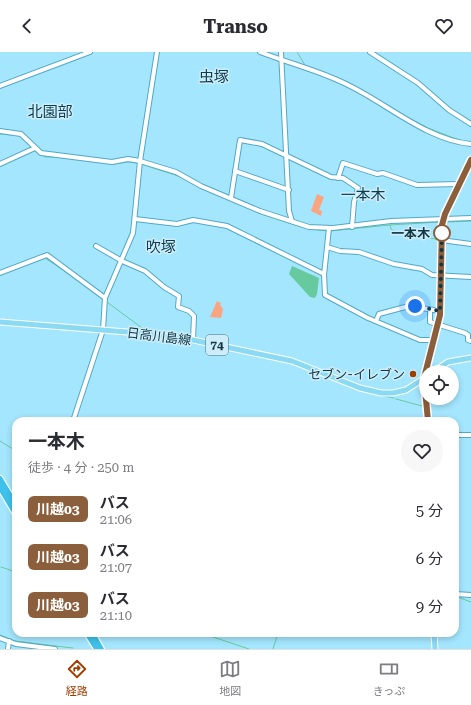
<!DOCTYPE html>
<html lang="ja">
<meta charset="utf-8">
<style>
:root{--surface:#fff;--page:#f7f7f7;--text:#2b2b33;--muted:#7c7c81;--line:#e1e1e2;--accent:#a03d01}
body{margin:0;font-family:"Roboto Serif","Noto Sans JP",serif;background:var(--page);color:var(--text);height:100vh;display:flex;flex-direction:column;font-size:15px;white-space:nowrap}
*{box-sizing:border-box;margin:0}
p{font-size:13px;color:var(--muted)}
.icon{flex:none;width:22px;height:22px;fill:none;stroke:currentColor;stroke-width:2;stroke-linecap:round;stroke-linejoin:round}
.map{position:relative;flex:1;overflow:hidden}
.sheet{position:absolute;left:12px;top:365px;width:447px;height:220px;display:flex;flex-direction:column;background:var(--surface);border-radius:12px;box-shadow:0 2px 6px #0003}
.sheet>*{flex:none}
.badge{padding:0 8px;border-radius:6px;font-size:14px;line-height:26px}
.fabs{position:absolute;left:419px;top:313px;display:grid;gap:8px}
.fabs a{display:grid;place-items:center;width:40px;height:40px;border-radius:50%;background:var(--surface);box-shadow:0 2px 6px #0003;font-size:20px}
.you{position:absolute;width:20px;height:20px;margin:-10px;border:3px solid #fff;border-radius:50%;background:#1a73e8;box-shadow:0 0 0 6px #1a73e833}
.map>.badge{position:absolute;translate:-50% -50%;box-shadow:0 0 0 2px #fff}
.round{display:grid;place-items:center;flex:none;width:42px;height:42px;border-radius:21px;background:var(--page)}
.headline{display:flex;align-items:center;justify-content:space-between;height:68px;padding:0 16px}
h1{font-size:19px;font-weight:700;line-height:30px}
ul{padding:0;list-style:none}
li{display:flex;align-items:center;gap:12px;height:48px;padding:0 16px}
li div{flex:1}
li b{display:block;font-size:15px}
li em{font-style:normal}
li .badge{min-width:44px;font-weight:700;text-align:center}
header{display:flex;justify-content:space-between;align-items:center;height:52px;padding:0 16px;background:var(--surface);font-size:18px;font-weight:700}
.tabs{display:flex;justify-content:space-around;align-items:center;height:56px;border-top:1px solid var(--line);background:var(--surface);font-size:11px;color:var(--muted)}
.tabs a{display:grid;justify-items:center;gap:2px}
.tabs .on{color:var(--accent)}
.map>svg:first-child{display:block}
.green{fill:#faa481}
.water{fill:#67ca9f}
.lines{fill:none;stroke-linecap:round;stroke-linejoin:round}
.stream{stroke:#67ca9f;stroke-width:1}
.minor-casing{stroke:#52a8c6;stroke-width:6}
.major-casing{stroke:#fff;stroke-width:7}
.highway-casing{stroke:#fff;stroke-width:8}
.minor{stroke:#fff;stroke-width:4}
.major{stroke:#8bdaf3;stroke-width:5}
.highway{stroke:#3ec2eb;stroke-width:5.5}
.line-casing{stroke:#fff;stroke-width:9}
.line{stroke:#8b5e3c;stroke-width:6}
.walk{stroke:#123642;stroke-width:4;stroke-dasharray:0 7.2}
.stop-dot{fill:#fff;stroke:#8b5e3c;stroke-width:2}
.poi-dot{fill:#a03d01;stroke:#ceedfa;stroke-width:1.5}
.labels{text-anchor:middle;stroke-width:3;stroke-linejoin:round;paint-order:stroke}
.shield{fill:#ceedfa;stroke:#4a6d79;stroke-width:1}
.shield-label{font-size:12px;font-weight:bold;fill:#123642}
.stop-label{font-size:13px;font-weight:bold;fill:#123642;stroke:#ceedfa;text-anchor:end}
.street-label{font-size:13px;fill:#123642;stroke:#ceedfa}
.poi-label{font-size:13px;fill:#123642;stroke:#ceedfa;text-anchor:end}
.quarter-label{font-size:15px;fill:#0d3d4c;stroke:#ceedfa}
</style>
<header><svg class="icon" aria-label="back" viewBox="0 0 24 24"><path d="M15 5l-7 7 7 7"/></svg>Transo<svg class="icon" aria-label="heart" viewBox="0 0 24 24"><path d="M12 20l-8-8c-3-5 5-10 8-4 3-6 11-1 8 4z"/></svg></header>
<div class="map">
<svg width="471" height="597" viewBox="0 0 471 597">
<rect width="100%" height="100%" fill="#a4e6fe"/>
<g class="green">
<polygon points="317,142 324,145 319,158 322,159 321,164 311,159"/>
<polygon points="217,249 221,251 220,253 223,257 221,266 210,265"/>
</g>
<polygon class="water" points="292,214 319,226 317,242 315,246 310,245 289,222"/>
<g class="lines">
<g class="stream">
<polyline points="297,0 305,13"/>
<polyline points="328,22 349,31"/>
<polyline points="403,63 428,76 459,88"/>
<polyline points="0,82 11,83"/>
<polyline points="34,98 45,105 57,105"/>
<polyline points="114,112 128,110 138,111"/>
<polyline points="141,112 181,125"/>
<polyline points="188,129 199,135"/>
<polyline points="204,137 261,162 301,175"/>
<polyline points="446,170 471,169"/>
<polyline points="390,173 391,177 394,179 440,188"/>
<polyline points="310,177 327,179"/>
<polyline points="330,179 390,173 440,170"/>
<polyline points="45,206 74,225"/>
<polyline points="107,250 146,279"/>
<polyline points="181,289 235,299"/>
<polyline points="380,343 394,346"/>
<polyline points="396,347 422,354"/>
<polyline points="0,389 16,399"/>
<polyline points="1,515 16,520"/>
<polyline points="455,544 471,550"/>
<polyline points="201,581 249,597"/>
<polyline points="0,583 15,589 73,596"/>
<polyline points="273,597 278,581"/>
</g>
<defs>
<g id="minor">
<path d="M260 0C288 11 318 18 346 32 385 50 426 88 471 92"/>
<polyline points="281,0 289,159 292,169"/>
<polyline points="370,0 418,31 449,58 471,72"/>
<polyline points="0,34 90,0"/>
<polyline points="0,79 21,82 41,101 112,110 128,107 140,109 176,120 201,134 260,159 309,175 333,176 391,169 471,166"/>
<polyline points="0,112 35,96"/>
<polyline points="235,119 289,138"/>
<polyline points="338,126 343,111 377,122 383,121 417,133 459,132"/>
<polyline points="231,146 240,88 262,92 331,125 343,126 358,136 354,150 352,175"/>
<polyline points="135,167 177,172 193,168 227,174 324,222 325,243 368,266 420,288 435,288"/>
<polyline points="329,176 327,195 340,199 359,200 394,212 422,217 432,223 471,225"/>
<polyline points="441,188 471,192"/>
<polyline points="96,194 122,209 145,219 164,235 179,244 178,255 189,259 194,264 193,288"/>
<polyline points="0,221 47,203 105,246"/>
<polyline points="324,223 327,195"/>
<polyline points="430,258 430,270 465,281 468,283 468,288 471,289"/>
<polyline points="376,269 379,262 409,254 440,259"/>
<polyline points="73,369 103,278 105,246 133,181 140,109 157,0"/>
<polyline points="455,383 471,383"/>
<polyline points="455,542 471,543"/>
<polyline points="0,586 16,592 55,597"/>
<polyline points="8,597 9,589"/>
</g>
<g id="major">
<polyline points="0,270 140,281 193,288 292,309 360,336 381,341 393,341 406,338 426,325"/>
<polyline points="433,320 448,310 471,306"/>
<polyline points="428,369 424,340 424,326 440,263 442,173 445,162 471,108"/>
<polyline points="434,581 435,597"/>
</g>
<g id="highway">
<polyline points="0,427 16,454"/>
<polyline points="0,435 16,462"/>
<polyline points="87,581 97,597"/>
<polyline points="92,581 101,597"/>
</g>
</defs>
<use href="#minor" class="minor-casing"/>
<use href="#major" class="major-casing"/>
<use href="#highway" class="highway-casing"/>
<use href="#minor" class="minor"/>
<use href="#major" class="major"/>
<use href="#highway" class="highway"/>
</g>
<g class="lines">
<defs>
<polyline id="line" points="428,369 424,326 440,263 442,173 445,162 471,108"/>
</defs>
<use href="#line" class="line-casing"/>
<use href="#line" class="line"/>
<polyline class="walk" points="415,254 440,259 442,181"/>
</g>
<circle class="stop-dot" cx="442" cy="181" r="8"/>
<circle class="poi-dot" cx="413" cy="322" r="4"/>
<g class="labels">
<rect class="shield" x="206" y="283" width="22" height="20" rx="3"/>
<g class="shield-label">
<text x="217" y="297">74</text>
</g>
<g class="stop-label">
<text x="430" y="186">一本木</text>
</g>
<g class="street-label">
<text transform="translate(159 284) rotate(7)" y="5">日高川島線</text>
</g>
<g class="poi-label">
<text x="405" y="327">セブン-イレブン</text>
</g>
<g class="quarter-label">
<text x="214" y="30">虫塚</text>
<text x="50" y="65">北園部</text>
<text x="363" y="148">一本木</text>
<text x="161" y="200">吹塚</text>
</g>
</g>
</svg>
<div class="fabs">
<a><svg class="icon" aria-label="locate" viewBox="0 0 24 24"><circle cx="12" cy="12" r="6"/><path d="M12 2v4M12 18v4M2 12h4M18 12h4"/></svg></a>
</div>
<div class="you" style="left:415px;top:254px"></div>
<section class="sheet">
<div class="headline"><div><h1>一本木</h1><p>徒歩 · 4 分 · 250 m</p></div><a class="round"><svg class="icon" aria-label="heart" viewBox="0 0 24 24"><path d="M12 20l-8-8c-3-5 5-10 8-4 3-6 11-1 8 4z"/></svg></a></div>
<ul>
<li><span class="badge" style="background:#8b5e3c;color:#fff">川越03</span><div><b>バス</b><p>21:06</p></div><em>5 分</em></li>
<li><span class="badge" style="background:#8b5e3c;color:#fff">川越03</span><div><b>バス</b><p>21:07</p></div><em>6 分</em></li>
<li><span class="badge" style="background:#8b5e3c;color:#fff">川越03</span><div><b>バス</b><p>21:10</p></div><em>9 分</em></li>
</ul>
</section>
</div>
<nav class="tabs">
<a class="on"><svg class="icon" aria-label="directions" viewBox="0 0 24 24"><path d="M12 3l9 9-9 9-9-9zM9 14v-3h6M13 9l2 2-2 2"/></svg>経路</a>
<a><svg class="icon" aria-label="map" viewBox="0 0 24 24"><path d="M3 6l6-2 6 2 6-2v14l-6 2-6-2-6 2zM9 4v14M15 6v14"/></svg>地図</a>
<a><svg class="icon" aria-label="tickets" viewBox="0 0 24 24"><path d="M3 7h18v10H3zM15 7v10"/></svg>きっぷ</a>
</nav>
